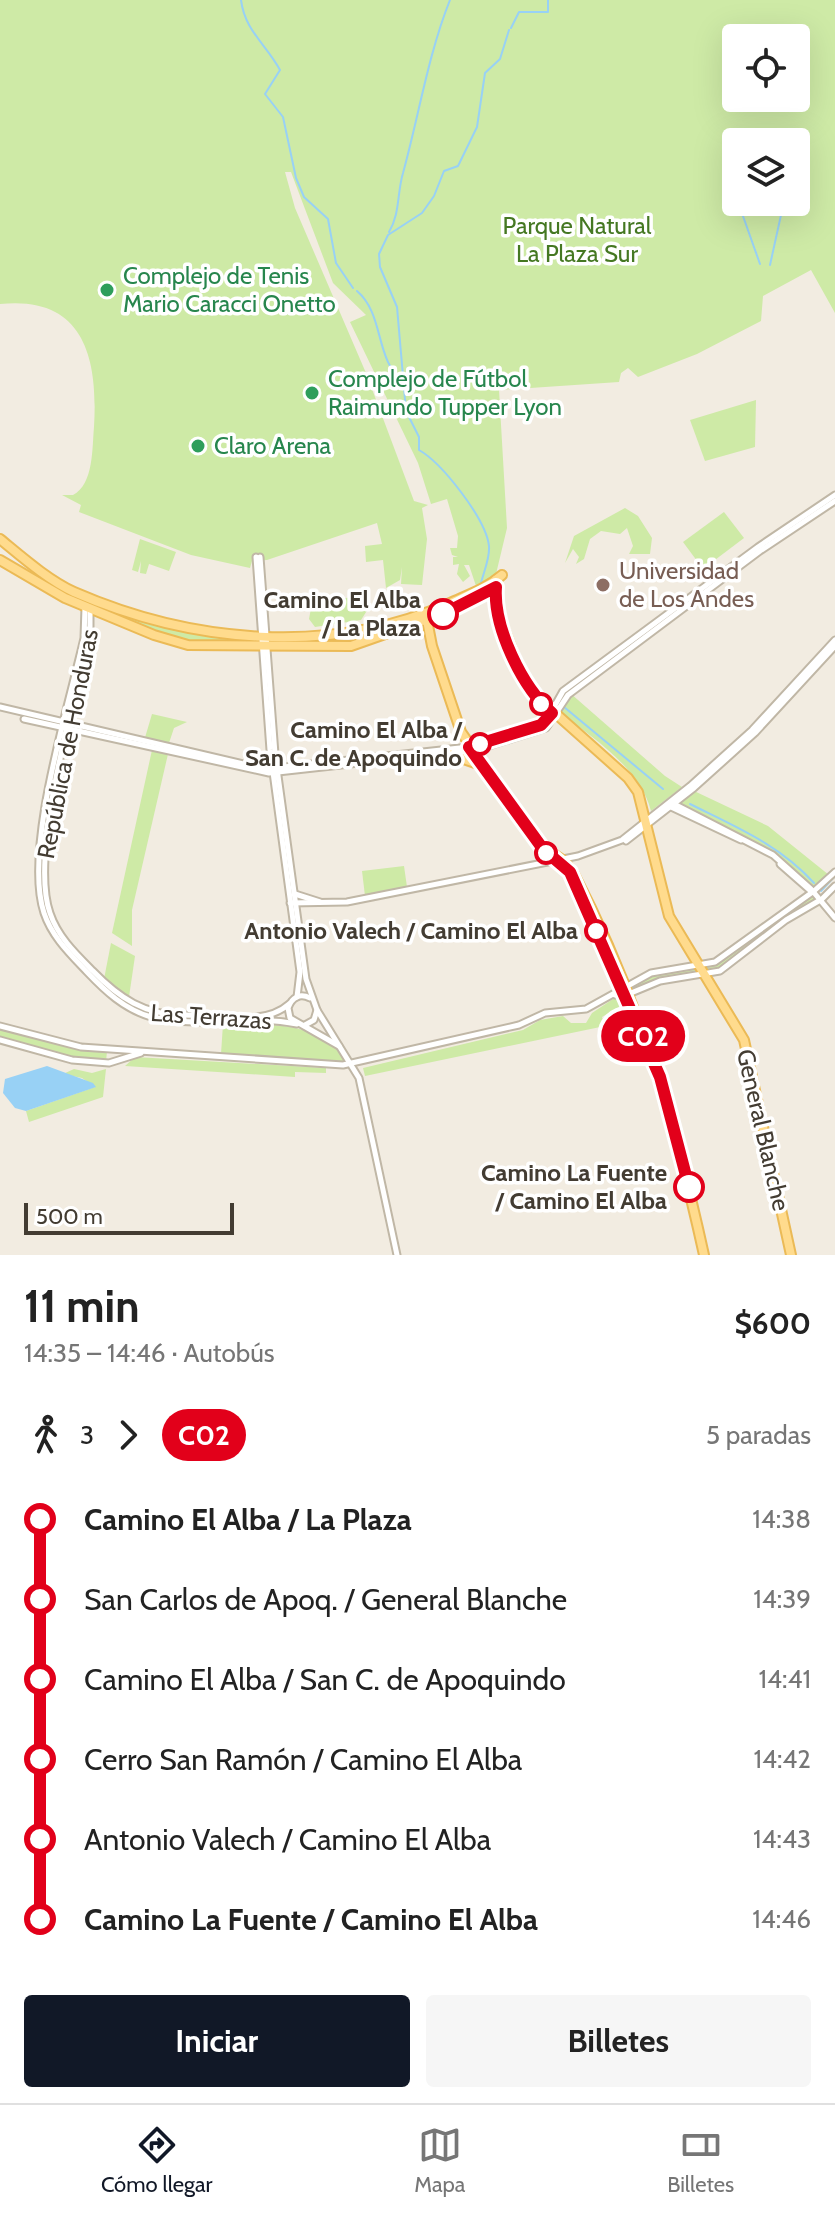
<!DOCTYPE html>
<html lang="es">
<meta charset="utf-8">
<style>
:root{--surface:#fff;--page:#f6f6f6;--text:#222;--muted:#767676;--line:#e0e0e0;--accent:#111827}
body{margin:0;font-family:Cabin,sans-serif;background:var(--page);color:var(--text);height:100vh;display:flex;flex-direction:column;font-size:30px;white-space:nowrap}
*{box-sizing:border-box;margin:0}
p{font-size:26px;color:var(--muted)}
.icon{flex:none;width:44px;height:44px;fill:none;stroke:currentColor;stroke-width:2;stroke-linecap:round;stroke-linejoin:round}
.map{position:relative;height:1255px;overflow:hidden}
.side{display:flex;flex-direction:column;background:var(--surface);flex:1}
.side>*{flex:none}
.badge{padding:0 16px;border-radius:26px;font-size:28px;line-height:52px}
.tools{position:absolute;left:722px;top:24px;display:grid;gap:16px}
.tools a{display:grid;place-items:center;width:88px;height:88px;border-radius:8px;background:var(--surface);box-shadow:0 8px 32px #0002;font-size:40px}
.scale{position:absolute;left:24px;bottom:20px;width:210px;box-sizing:border-box;padding-left:8px;border:4px solid #433c32;border-top:0;font-size:22px;line-height:28px;white-space:nowrap;color:#433c32;-webkit-text-stroke:6px #fff;paint-order:stroke}
.map>.badge{position:absolute;translate:-50% -50%;box-shadow:0 0 0 4px #fff}
.legs{display:flex;align-items:center;gap:12px;height:88px;padding:0 24px;font-size:26px}
.legs p{margin-inline-start:auto}
.headline{display:flex;align-items:center;justify-content:space-between;height:136px;padding:0 24px}
h1{font-size:44px;font-weight:700;line-height:60px}
.button{display:flex;gap:16px;margin-top:auto;padding:16px 24px}
.button a{flex:1;height:92px;border-radius:8px;background:var(--accent);color:#fff;font-size:32px;font-weight:700;line-height:92px;text-align:center}
.button a+a{background:var(--page);color:var(--text)}
ul{padding:0 24px;list-style:none}
li{display:flex;align-items:center;gap:28px;height:80px;font-size:30px}
li i{display:grid;place-items:center;width:12px;height:100%;margin:0 10px;background:currentColor}
li i::after{content:'';width:20px;height:20px;margin:-10px;border:6px solid;border-radius:50%;background:var(--surface)}
li p{margin-inline-start:auto}
li:first-child i{background:linear-gradient(#0000 50%,currentColor 0)}
li:last-child i{background:linear-gradient(currentColor 50%,#0000 0)}
.tabs{display:flex;justify-content:space-around;align-items:center;height:112px;border-top:2px solid var(--line);background:var(--surface);font-size:22px;color:var(--muted)}
.tabs a{display:grid;justify-items:center;gap:4px}
.tabs .current{color:var(--accent)}
.map>svg:first-child{display:block}
.green{fill:#ceeaa6;fill-rule:evenodd}
.water{fill:#98d1f5}
.lines{fill:none;stroke-linecap:round;stroke-linejoin:round}
.stream{stroke:#98d1f5;stroke-width:2}
.minor-casing{stroke:#c0b7a6;stroke-width:9}
.major-casing{stroke:#ebba56;stroke-width:12}
.minor{stroke:#fff;stroke-width:5}
.major{stroke:#ffdb8d;stroke-width:8}
.line-1-casing{stroke:#fff;stroke-width:18}
.line-1{stroke:#e2001a;stroke-width:12}
.leisure-dot{fill:#2e9e5b;stroke:#fff;stroke-width:3}
.education-dot{fill:#8d6e63;stroke:#fff;stroke-width:3}
.stop-1-dot{fill:#fff;stroke:#e2001a;stroke-width:4}
.labels{text-anchor:middle;stroke-width:7;stroke-linejoin:round;paint-order:stroke}
.park-label{font-size:24px;fill:#457822;stroke:#fff}
.leisure-label{font-size:24px;fill:#27864d;stroke:#fff;text-anchor:start}
.education-label{font-size:24px;fill:#785e54;stroke:#fff;text-anchor:start}
.stop-label{font-size:24px;font-weight:bold;fill:#433c32;stroke:#fff;text-anchor:end}
.street-label{font-size:24px;fill:#433c32;stroke:#fff}
</style>
<div class="map">
<svg width="835" height="1255" viewBox="0 0 835 1255">
<rect width="100%" height="100%" fill="#f2ece1"/>
<g class="green">
<path d="M0 0H835V313L811 270 763 296 761 321 697 354 638 377 628 368 621 373 619 382 499 390 507 528 496 574 477 589 469 565H464L470 576 463 582 457 574 459 564 453 565V557H458L452 555 450 548H457L458 536 447 499 431 504 418 463 350 322 366 315 333 283 291 172H285L295 208 366 373 414 501 428 505 422 508 427 539 422 585 401 584 402 567 400 580 386 588 383 560 366 562 365 546 382 544 377 523 267 560 252 561 250 568 191 555 79 512 81 505 62 495H73C94 484 92 448 94 427 98 361 86 295 0 304ZM736 38H796V98H736ZM736 142H796V202H736Z"/>
<polygon points="756,400 755,447 705,461 690,420"/>
<polygon points="625,508 638,516 652,538 650,554 629,554 633,546 627,528 620,534 601,531 590,539 584,559 576,564 579,557 573,549 565,563 574,536"/>
<polygon points="724,512 744,538 703,569 683,542"/>
<polygon points="140,539 176,552 169,571 149,564 146,574 140,573 141,561 138,572 132,570"/>
<polygon points="366,595 362,599 368,609 361,620 315,627 309,619 312,603"/>
<polygon points="92,600 119,611 259,639 259,645 181,641 153,634 93,605"/>
<path d="M570 693 665 776 682 787 651 811C640 767 593 739 559 711Z"/>
<polygon points="152,714 187,722 174,728 168,746 144,741"/>
<polygon points="152,750 168,754 132,910 132,946 112,933"/>
<polygon points="692,790 768,826 829,875 812,887 758,843 680,806 678,803"/>
<polygon points="404,866 407,887 365,896 362,871"/>
<polygon points="812,895 816,901 717,972 675,978 631,992 628,986 654,974 708,967 724,959 778,916"/>
<polygon points="111,943 135,956 129,997 104,979"/>
<polygon points="619,995 624,1004 602,1017 605,1026 365,1076 363,1068 523,1030 540,1020 563,1016 571,1023 586,1023 592,1013"/>
<path d="M223 1024C271 1025 317 1019 347 1062L221 1054Z"/>
<polygon points="0,1028 73,1048 107,1051 106,1062 70,1058 0,1038"/>
<polygon points="135,1057 326,1068 326,1073 295,1072 295,1077 125,1066"/>
<polygon points="74,1069 92,1073 106,1069 103,1097 29,1122 26,1111 95,1087 82,1078 63,1074"/>
</g>
<polygon class="water" points="47,1066 93,1083 96,1087 26,1111 15,1108 3,1093 5,1079"/>
<g class="lines">
<g class="stream">
<path d="M241 0C245 31 266 44 280 70L265 94 283 117 296 178 304 197 328 219 336 263 353 288"/>
<polyline points="511,28 519,12 548,12 548,0"/>
<polyline points="728,184 736,199"/>
<polyline points="738,202 760,264"/>
<path d="M389 232C400 214 397 193 403 173 419 115 428 55 450 0"/>
<polyline points="770,265 781,215"/>
<path d="M357 291C385 315 374 359 404 383"/>
<path d="M481 583C484 571 490 558 489 546 486 519 442 463 419 450V437L406 411 397 307 380 267 379 254 388 235 422 213 434 196 444 171 458 166 477 127 485 73 500 59 509 30"/>
<polyline points="564,707 663,789"/>
<path d="M690 804C736 827 780 845 814 883"/>
<polyline points="821,891 835,876"/>
</g>
<defs>
<g id="minor">
<polyline points="256,557 270,750 300,972 297,997"/>
<polyline points="260,557 275,754 306,979 317,1010 359,1078 397,1255"/>
<path d="M85 607 84 638C69 705 23 850 44 913 52 937 70 954 87 972 105 991 124 1009 151 1017 198 1029 249 1014 297 1024"/>
<path d="M90 610V633C75 698 29 854 50 913 58 937 76 954 93 971 119 998 145 1015 183 1015 214 1015 264 1027 289 1004"/>
<polyline points="0,707 265,769 469,747 545,723 563,691 758,547 835,495"/>
<polyline points="24,719 269,773 476,750 546,728 568,695 760,551 835,501"/>
<polyline points="672,803 773,855 811,889 835,918"/>
<polyline points="671,807 741,840"/>
<polyline points="626,841 694,788 755,733 835,646"/>
<polyline points="780,864 812,892"/>
<polyline points="295,894 320,902"/>
<polyline points="290,903 347,902 578,856 622,840 690,786 752,730 835,640"/>
<polyline points="615,995 631,993 660,981 720,971 786,920 822,899 835,886"/>
<path d="M310 998C300 993 292 997 288 1008L290 1018 339 1046"/>
<polyline points="305,1025 314,1020 317,1010"/>
<polyline points="0,1026 81,1047 343,1065 519,1025 545,1013 586,1009 651,973 715,962 814,891 835,872"/>
<polyline points="0,1040 72,1060 109,1063 141,1053"/>
</g>
<g id="major">
<path d="M0 539C22 557 48 580 74 592 191 643 329 656 448 604 467 595 486 589 502 575"/>
<polyline points="0,560 65,598 154,635 188,645 351,646 442,614 478,596"/>
<polyline points="496,580 498,613 527,688 628,778 638,792 669,916 744,1040 791,1255"/>
<polyline points="426,615 432,646 461,732 541,847"/>
<polyline points="449,754 478,764"/>
<path d="M540 845 564 861 574 874C637 994 675 1123 704 1255"/>
</g>
</defs>
<use href="#minor" class="minor-casing"/>
<use href="#major" class="major-casing"/>
<use href="#minor" class="minor"/>
<use href="#major" class="major"/>
</g>
<g class="lines">
<defs>
<path id="line-1" d="M443 614 496 587C493 627 522 687 552 713L541 725 469 747 543 849 570 872 660 1077 689 1187"/>
</defs>
<use href="#line-1" class="line-1-casing"/>
<use href="#line-1" class="line-1"/>
</g>
<g class="leisure-dot">
<circle cx="107" cy="290" r="8"/>
<circle cx="312" cy="393" r="8"/>
<circle cx="198" cy="446" r="8"/>
</g>
<circle class="education-dot" cx="603" cy="585" r="8"/>
<g class="stop-1-dot">
<circle cx="443" cy="614" r="14"/>
<circle cx="541" cy="704" r="10"/>
<circle cx="480" cy="744" r="10"/>
<circle cx="546" cy="853" r="10"/>
<circle cx="596" cy="931" r="10"/>
<circle cx="689" cy="1187" r="14"/>
</g>
<g class="labels">
<g class="park-label">
<text x="577" y="234">Parque Natural<tspan x="577" dy="28">La Plaza Sur</tspan></text>
</g>
<g class="leisure-label">
<text x="123" y="284">Complejo de Tenis<tspan x="123" dy="28">Mario Caracci Onetto</tspan></text>
<text x="328" y="387">Complejo de Fútbol<tspan x="328" dy="28">Raimundo Tupper Lyon</tspan></text>
<text x="214" y="454">Claro Arena</text>
</g>
<g class="education-label">
<text x="619" y="579">Universidad<tspan x="619" dy="28">de Los Andes</tspan></text>
</g>
<g class="stop-label">
<text x="421" y="608">Camino El Alba<tspan x="421" dy="28">/ La Plaza</tspan></text>
<text x="462" y="738">Camino El Alba /<tspan x="462" dy="28">San C. de Apoquindo</tspan></text>
<text x="578" y="939">Antonio Valech / Camino El Alba</text>
<text x="667" y="1181">Camino La Fuente<tspan x="667" dy="28">/ Camino El Alba</tspan></text>
</g>
<g class="street-label">
<text transform="translate(68 744) rotate(-79)" y="8">República de Honduras</text>
<text transform="translate(211 1017) rotate(4)" y="8">Las Terrazas</text>
<text transform="translate(763 1130) rotate(77)" y="8">General Blanche</text>
</g>
</g>
</svg>
<div class="tools">
<a><svg class="icon" aria-label="locate" viewBox="0 0 24 24"><circle cx="12" cy="12" r="6"/><path d="M12 2v4M12 18v4M2 12h4M18 12h4"/></svg></a>
<a><svg class="icon" aria-label="layers" viewBox="0 0 24 24"><path d="M12 4l9 5-9 5-9-5zM3 14l9 5 9-5"/></svg></a>
</div>
<div class="scale">500 m</div>
<b class="badge" style="left:643px;top:1036px;background:#e2001a;color:#fff">C02</b>
</div>
<section class="side">
<div class="headline"><div><h1>11 min</h1><p>14:35 – 14:46 · Autobús</p></div><b>$600</b></div>
<div class="legs"><svg class="icon" aria-label="walk" viewBox="0 0 24 24"><circle cx="13" cy="4" r="2"/><path d="M13 8l-2 6 4 7M11 14l-3 7M7 12l3-4h3l4 4"/></svg>3<svg class="icon" aria-label="forward" viewBox="0 0 24 24"><path d="M9 5l7 7-7 7"/></svg><b class="badge" style="background:#e2001a;color:#fff">C02</b><p>5 paradas</p></div>
<ul>
<li><i style="color:#e2001a"></i><b>Camino El Alba / La Plaza</b><p>14:38</p></li>
<li><i style="color:#e2001a"></i><span>San Carlos de Apoq. / General Blanche</span><p>14:39</p></li>
<li><i style="color:#e2001a"></i><span>Camino El Alba / San C. de Apoquindo</span><p>14:41</p></li>
<li><i style="color:#e2001a"></i><span>Cerro San Ramón / Camino El Alba</span><p>14:42</p></li>
<li><i style="color:#e2001a"></i><span>Antonio Valech / Camino El Alba</span><p>14:43</p></li>
<li><i style="color:#e2001a"></i><b>Camino La Fuente / Camino El Alba</b><p>14:46</p></li>
</ul>
<div class="button"><a>Iniciar</a><a>Billetes</a></div>
</section>
<nav class="tabs">
<a class="current"><svg class="icon" aria-label="directions" viewBox="0 0 24 24"><path d="M12 3l9 9-9 9-9-9zM9 14v-3h6M13 9l2 2-2 2"/></svg>Cómo llegar</a>
<a><svg class="icon" aria-label="map" viewBox="0 0 24 24"><path d="M3 6l6-2 6 2 6-2v14l-6 2-6-2-6 2zM9 4v14M15 6v14"/></svg>Mapa</a>
<a><svg class="icon" aria-label="tickets" viewBox="0 0 24 24"><path d="M3 7h18v10H3zM15 7v10"/></svg>Billetes</a>
</nav>
